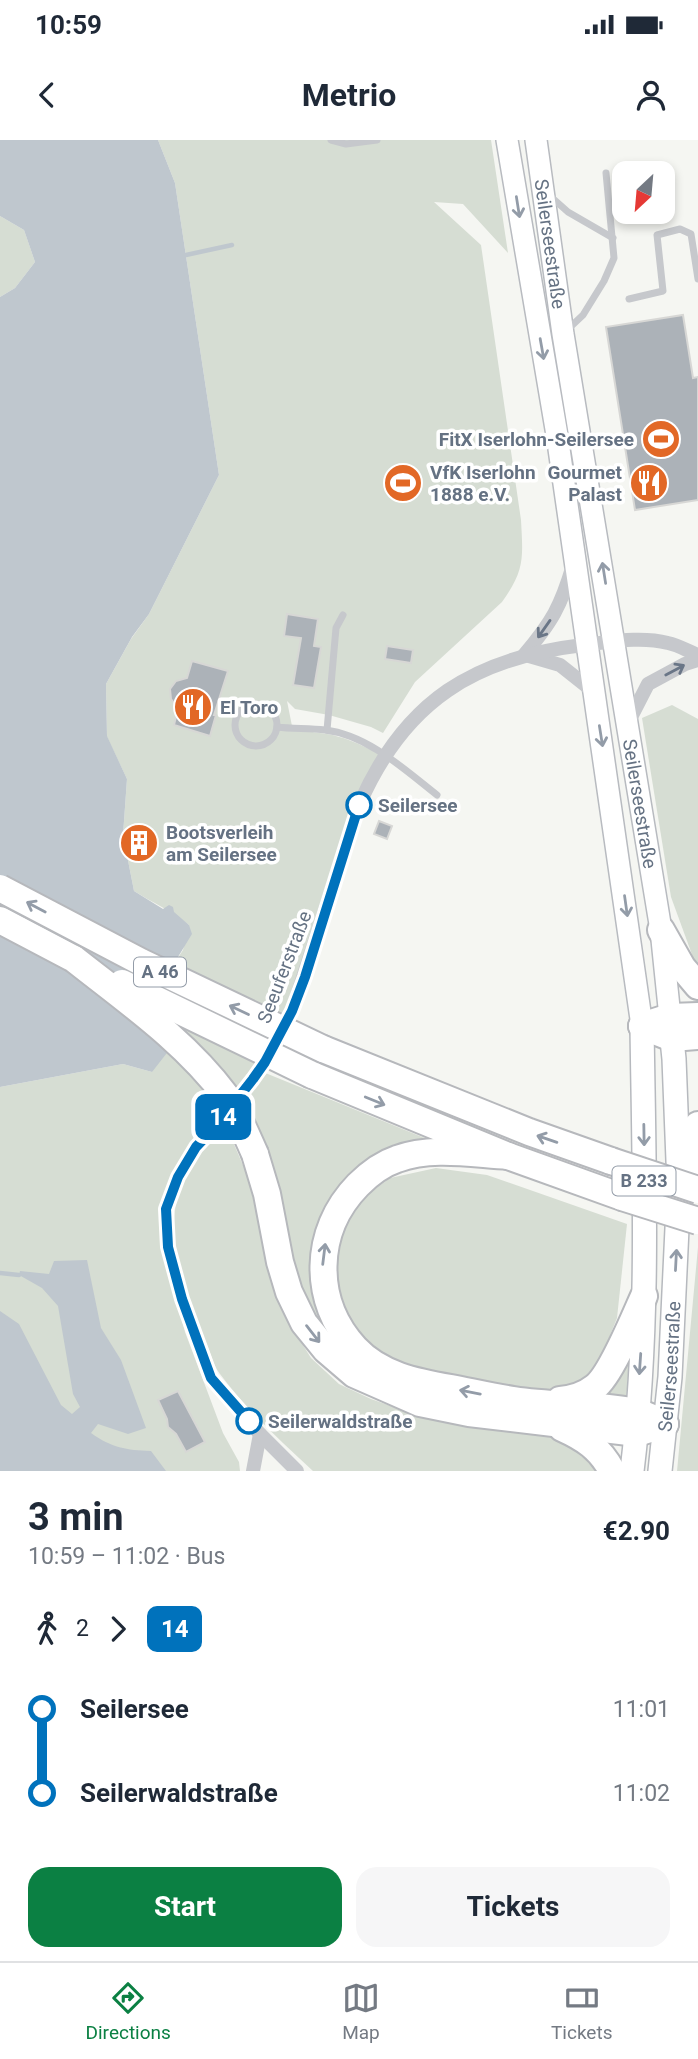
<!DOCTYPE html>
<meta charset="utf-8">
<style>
:root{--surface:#fff;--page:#f6f6f7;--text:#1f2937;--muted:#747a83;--line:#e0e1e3;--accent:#0b8043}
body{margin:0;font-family:Roboto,sans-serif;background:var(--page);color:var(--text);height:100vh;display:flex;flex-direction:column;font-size:26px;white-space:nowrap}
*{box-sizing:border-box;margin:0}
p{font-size:23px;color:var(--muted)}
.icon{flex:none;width:38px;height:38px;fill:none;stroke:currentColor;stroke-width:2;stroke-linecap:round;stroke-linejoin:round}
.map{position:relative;height:1331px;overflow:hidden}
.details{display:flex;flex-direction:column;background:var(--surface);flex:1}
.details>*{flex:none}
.badge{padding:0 14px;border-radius:10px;font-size:24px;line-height:46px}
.needle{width:46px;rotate:206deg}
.tools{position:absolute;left:612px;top:21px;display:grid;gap:14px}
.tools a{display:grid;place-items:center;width:63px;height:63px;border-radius:14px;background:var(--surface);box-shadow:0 4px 10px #0003;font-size:35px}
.map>.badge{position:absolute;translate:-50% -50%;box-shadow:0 0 0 4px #fff}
.legs{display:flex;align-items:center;gap:10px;height:77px;padding:0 28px;font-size:23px}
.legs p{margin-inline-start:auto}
.summary{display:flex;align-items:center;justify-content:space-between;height:119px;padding:0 28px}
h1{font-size:38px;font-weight:700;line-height:52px}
.primary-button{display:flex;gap:14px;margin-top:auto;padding:14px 28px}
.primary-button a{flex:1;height:80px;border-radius:21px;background:var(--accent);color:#fff;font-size:28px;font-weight:700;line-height:80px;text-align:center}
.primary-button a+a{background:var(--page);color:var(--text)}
ul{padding:0 28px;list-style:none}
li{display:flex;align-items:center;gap:24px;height:84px;font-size:26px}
li i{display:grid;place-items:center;width:10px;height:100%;margin:0 9px;background:currentColor}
li i::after{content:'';width:18px;height:18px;margin:-9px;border:5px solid;border-radius:50%;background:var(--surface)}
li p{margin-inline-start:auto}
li:first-child i{background:linear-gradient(#0000 50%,currentColor 0)}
li:last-child i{background:linear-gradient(currentColor 50%,#0000 0)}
.status{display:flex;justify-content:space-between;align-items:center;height:49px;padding:0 35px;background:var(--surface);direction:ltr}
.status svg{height:19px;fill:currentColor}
header{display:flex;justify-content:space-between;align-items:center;height:91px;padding:0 28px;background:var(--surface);font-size:32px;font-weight:700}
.dock{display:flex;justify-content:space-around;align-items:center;height:98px;border-top:2px solid var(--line);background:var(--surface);font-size:19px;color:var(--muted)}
.dock a{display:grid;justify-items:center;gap:4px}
.dock .selected{color:var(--accent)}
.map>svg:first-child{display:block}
.green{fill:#d6ddd3}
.water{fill:#bfc7ce}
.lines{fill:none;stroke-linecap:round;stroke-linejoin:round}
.stream{stroke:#bfc7ce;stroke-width:4.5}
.building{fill:#acb2b8;stroke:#d7d7d5;stroke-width:2}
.secondary-casing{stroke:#b8bbc0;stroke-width:24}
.primary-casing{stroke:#b6b9be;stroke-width:26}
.highway-casing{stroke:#b6b8bc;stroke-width:30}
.lane{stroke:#c6c8cc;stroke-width:7}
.street{stroke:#c6c8cc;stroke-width:14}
.secondary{stroke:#fff;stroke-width:21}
.primary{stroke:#fff;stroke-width:23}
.highway{stroke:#fff;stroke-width:26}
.highway-bridge-casing{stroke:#b6b8bc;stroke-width:30;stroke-linecap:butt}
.highway-bridge{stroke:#fff;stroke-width:26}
.oneway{stroke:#939ca8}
.oneway2{stroke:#6a7687}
.line-1-casing{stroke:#fff;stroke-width:16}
.line-1{stroke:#0072bc;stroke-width:10}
.stop-1-dot{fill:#fff;stroke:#0072bc;stroke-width:3.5}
.labels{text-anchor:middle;stroke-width:7;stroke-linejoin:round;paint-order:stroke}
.shield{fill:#fff;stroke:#939ca8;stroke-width:2}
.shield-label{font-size:18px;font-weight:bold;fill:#657283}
.street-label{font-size:19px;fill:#657283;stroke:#fff}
.poi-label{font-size:19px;font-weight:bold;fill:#657283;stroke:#fff;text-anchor:start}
.stop-label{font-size:19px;font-weight:bold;fill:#657283;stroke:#fff;text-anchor:start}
</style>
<div class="status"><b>10:59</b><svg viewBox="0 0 49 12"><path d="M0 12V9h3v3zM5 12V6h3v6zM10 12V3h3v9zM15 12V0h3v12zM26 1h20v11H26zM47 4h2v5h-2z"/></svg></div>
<header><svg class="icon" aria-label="back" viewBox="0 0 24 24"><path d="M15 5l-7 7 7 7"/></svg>Metrio<svg class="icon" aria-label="person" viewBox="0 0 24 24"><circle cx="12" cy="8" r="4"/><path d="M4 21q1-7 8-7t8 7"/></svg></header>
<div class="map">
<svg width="698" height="1331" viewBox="0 0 698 1331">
<rect width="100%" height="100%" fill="#f5f6f2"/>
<g class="green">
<path d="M158 0H491L508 113 463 64 434 62 481 105 521 380C523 418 525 430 502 462L415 542 383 593 371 587 329 575 295 569 287 561 293 591C331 592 347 597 381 615L304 836 263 918 175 1034 163 1104 185 1192 223 1293 239 1322 240 1331H0V947L123 924 152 932 170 830 183 810 189 785C172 771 153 763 134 751L123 695 127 639 107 597 106 544 131 499 149 474 219 335 175 43Z"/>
<polygon points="0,76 24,90 35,122 15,148 0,157"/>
<polygon points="672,565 698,579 698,831 671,757 642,578"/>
<polygon points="263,932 449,1008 401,1011 320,1101 351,1217 308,1178 240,963"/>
<path d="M226 986 249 1039 269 1133 286 1178 311 1218 339 1244 371 1259 416 1275 541 1295 569 1302 601 1331H313C280 1301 247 1270 220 1234 213 1225 210 1211 205 1200 185 1153 162 1097 181 1046 189 1022 209 1004 226 986Z"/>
<polygon points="436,1028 487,1035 627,1084 617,1178 603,1213 585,1239 546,1253 400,1228 370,1209 347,1186 333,1125 343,1091 359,1061 390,1038"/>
<polygon points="698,1107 698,1331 677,1331"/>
<polygon points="630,1213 626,1261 594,1258"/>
</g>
<g class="water">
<polygon points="0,0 158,0 175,43 219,335 149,474 132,497 106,544 107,596 127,639 123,695 134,751 163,769 169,765 173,767 174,772 189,785 192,794 170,830 185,855 188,886 152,932 123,924 0,947 0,157 15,148 35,122 24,90 0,76"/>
<path d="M87 1120 101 1188 121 1220 146 1288 128 1294 98 1284 91 1293C112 1308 126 1310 151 1311L166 1331H0V1171L19 1184 61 1265 72 1274 80 1267 73 1254 58 1166 42 1148 19 1135 20 1131 49 1134 54 1121Z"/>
</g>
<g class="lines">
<g class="stream">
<polyline points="186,115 232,105"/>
<polyline points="0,1133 19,1135"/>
</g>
</g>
<g class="building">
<polygon points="683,175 693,238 698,237 698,360 635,370 606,187"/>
<polygon points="287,474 318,479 314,506 321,507 314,548 293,545 301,498 284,496"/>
<polygon points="387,506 413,510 411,523 385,519"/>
<polygon points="192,521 228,531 214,575 216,575 210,596 174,585 178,568 171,559 170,549 176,541 187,538"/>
<polygon points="379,681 392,686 387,699 374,694"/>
<polygon points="178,1251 205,1302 186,1312 176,1294 168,1287 167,1279 158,1260"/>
</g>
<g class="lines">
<defs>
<g id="secondary">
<polyline points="507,0 557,295 642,886"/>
<path id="s1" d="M536 0 563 194 661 790 670 877"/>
</g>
<g id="primary">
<path d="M632 1331C650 1183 644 1034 642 886"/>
<path id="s2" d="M660 1331 670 1237 679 1046 674 919 670 880"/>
</g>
<g id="highway">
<polyline points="0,780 74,819"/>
<polyline points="661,790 682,827 698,846"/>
<polyline points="642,886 672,898 698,896"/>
<polyline points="642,886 670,877 698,876"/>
<polyline points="323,909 529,992 611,1021"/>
<polyline points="312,935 508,1016 622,1057"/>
<polyline points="255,1014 267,1054 280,1122 289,1152 304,1183 326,1210 354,1234 420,1263 469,1273 637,1293 665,1284"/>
<path d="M508 1016C472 1014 432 1006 397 1019 382 1024 369 1034 358 1045 313 1091 312 1161 355 1208 380 1235 416 1242 451 1248 472 1252 493 1257 514 1260 554 1266 596 1264 636 1272 646 1274 656 1280 665 1284"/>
<polyline points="679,1046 690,1020 698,985"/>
<path d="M560 1260C572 1259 585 1255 595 1247 611 1235 635 1176 644 1156"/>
<path d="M562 1288C584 1298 600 1308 612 1331"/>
</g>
</defs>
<use href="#secondary" class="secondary-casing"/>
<use href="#primary" class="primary-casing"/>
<use href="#highway" class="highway-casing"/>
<g class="lane">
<polyline points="331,0 346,4 377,0"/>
<polyline points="550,56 568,72 613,98"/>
<polyline points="629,159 663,151 657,95 680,89 691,94 698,139"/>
<polyline points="566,191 583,175 604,141 614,118 606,33"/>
<circle cx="256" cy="585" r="21"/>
<path d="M277 587C293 589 309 588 325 590 368 595 405 630 437 655"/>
<polyline points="327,590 336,488 343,475"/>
</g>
<g class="street">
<path d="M524 515C552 482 561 466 573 425"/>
<polyline points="529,516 560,525 594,552"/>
<polyline points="628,583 648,544 685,524 698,520"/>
<polyline points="253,1331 260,1294"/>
<path d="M297 1331 260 1294 211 1238 182 1159 168 1107 166 1069 178 1037 196 1007 241 956 265 922 292 871 360 663C405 561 474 518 583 505 611 502 640 496 668 503 678 505 688 511 698 515"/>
</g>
<use href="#secondary" class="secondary"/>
<use href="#primary" class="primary"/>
<use href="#highway" class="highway"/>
<defs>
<g id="highway-bridge">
<polyline points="0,748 141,822 323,909"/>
<path d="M74 819C127 861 185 901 226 956 238 974 246 994 255 1014"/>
<polyline points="122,843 312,935"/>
<polyline points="611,1021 698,1050"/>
<polyline points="622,1057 698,1081"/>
</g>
</defs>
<use href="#highway-bridge" class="highway-bridge-casing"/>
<use href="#highway-bridge" class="highway-bridge"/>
</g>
<defs><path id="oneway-shaft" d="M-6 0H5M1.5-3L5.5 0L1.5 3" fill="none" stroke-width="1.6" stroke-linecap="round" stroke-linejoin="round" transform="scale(1.75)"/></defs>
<g class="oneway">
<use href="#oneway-shaft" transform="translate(518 67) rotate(81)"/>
<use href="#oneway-shaft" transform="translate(542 209) rotate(80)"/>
<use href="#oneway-shaft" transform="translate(604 433) rotate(-99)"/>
<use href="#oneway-shaft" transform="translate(601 596) rotate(81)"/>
<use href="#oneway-shaft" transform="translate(626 766) rotate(82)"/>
<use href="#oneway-shaft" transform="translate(36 767) rotate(-152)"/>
<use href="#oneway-shaft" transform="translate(239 870) rotate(-155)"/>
<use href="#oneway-shaft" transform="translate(375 961) rotate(22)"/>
<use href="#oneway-shaft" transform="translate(644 995) rotate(89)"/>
<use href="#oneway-shaft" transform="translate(547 999) rotate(-161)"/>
<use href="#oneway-shaft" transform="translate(324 1114) rotate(-83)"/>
<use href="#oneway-shaft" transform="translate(676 1120) rotate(-87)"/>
<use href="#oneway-shaft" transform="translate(313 1194) rotate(52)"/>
<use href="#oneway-shaft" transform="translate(640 1224) rotate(94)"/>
<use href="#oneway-shaft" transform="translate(470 1252) rotate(-169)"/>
</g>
<g class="oneway2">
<use href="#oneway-shaft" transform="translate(544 489) rotate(125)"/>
<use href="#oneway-shaft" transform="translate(675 530) rotate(-28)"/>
</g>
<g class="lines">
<defs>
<polyline id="line-1" points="249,1281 211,1238 182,1159 168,1107 166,1069 178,1037 196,1007 216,986 253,939 265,922 292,871 305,837 359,665"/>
</defs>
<use href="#line-1" class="line-1-casing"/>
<use href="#line-1" class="line-1"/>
</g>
<defs>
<symbol id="stadium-disc" viewBox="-11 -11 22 22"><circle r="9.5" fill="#e26826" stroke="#fff"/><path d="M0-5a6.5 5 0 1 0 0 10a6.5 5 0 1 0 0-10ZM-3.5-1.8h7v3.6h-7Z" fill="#fff"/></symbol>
<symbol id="restaurant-disc" viewBox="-11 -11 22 22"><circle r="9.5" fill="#e26826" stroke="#fff"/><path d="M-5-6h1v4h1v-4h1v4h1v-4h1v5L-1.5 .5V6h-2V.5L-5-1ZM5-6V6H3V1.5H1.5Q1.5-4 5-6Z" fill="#fff"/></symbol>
<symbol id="building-disc" viewBox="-11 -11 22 22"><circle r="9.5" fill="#e26826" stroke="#fff"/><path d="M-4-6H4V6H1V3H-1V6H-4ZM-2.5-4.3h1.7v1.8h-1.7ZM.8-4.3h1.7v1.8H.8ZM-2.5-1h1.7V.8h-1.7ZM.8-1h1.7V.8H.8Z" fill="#fff"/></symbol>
</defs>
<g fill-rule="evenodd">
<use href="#stadium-disc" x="639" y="277" width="44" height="44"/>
<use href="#stadium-disc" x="381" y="321" width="44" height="44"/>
<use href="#restaurant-disc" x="627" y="321" width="44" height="44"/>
<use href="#restaurant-disc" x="171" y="545" width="44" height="44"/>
<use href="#building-disc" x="117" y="681" width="44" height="44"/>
</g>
<g class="stop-1-dot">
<circle cx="359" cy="665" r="12"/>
<circle cx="249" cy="1281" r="12"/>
</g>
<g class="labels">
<g class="shield">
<rect x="134" y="817.5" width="52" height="29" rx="5"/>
<rect x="612.5" y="1026.5" width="63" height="29" rx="5"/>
</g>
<g class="shield-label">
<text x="160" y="838">A 46</text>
<text x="644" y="1047">B 233</text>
</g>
<g class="street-label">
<text dy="7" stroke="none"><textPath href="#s1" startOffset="105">Seilerseestraße</textPath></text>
<text dy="7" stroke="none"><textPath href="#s1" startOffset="672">Seilerseestraße</textPath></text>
<text transform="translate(284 827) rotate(-69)" y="7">Seeuferstraße</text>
<text dy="7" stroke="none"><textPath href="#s2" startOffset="105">Seilerseestraße</textPath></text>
</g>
<g class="poi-label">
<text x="634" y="306" text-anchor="end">FitX Iserlohn-Seilersee</text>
<text x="430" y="339">VfK Iserlohn<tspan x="430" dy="22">1888 e.V.</tspan></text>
<text x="622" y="339" text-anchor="end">Gourmet<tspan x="622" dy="22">Palast</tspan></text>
<text x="220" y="574">El Toro</text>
<text x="166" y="699">Bootsverleih<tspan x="166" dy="22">am Seilersee</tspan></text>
</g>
<g class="stop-label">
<text x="378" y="672">Seilersee</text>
<text x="268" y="1288">Seilerwaldstraße</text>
</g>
</g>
</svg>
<div class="tools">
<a><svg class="needle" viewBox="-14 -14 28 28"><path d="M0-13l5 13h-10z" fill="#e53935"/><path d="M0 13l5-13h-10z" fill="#747a83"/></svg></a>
</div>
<b class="badge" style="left:223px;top:977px;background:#0072bc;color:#fff">14</b>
</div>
<section class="details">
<div class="summary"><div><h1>3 min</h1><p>10:59 – 11:02 · Bus</p></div><b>€2.90</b></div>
<div class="legs"><svg class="icon" aria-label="walk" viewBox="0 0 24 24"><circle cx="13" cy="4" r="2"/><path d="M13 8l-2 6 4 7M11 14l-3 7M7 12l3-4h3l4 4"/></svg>2<svg class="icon" aria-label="forward" viewBox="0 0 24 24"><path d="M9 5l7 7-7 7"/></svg><b class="badge" style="background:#0072bc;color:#fff">14</b></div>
<ul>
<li><i style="color:#0072bc"></i><b>Seilersee</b><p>11:01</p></li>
<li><i style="color:#0072bc"></i><b>Seilerwaldstraße</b><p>11:02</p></li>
</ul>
<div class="primary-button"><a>Start</a><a>Tickets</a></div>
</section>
<nav class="dock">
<a class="selected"><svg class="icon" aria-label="directions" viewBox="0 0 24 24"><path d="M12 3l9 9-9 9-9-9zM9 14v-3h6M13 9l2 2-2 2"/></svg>Directions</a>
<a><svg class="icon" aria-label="map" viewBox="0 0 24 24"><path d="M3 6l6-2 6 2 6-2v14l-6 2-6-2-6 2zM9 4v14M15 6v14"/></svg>Map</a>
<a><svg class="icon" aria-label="tickets" viewBox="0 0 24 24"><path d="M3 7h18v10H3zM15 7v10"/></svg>Tickets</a>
</nav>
